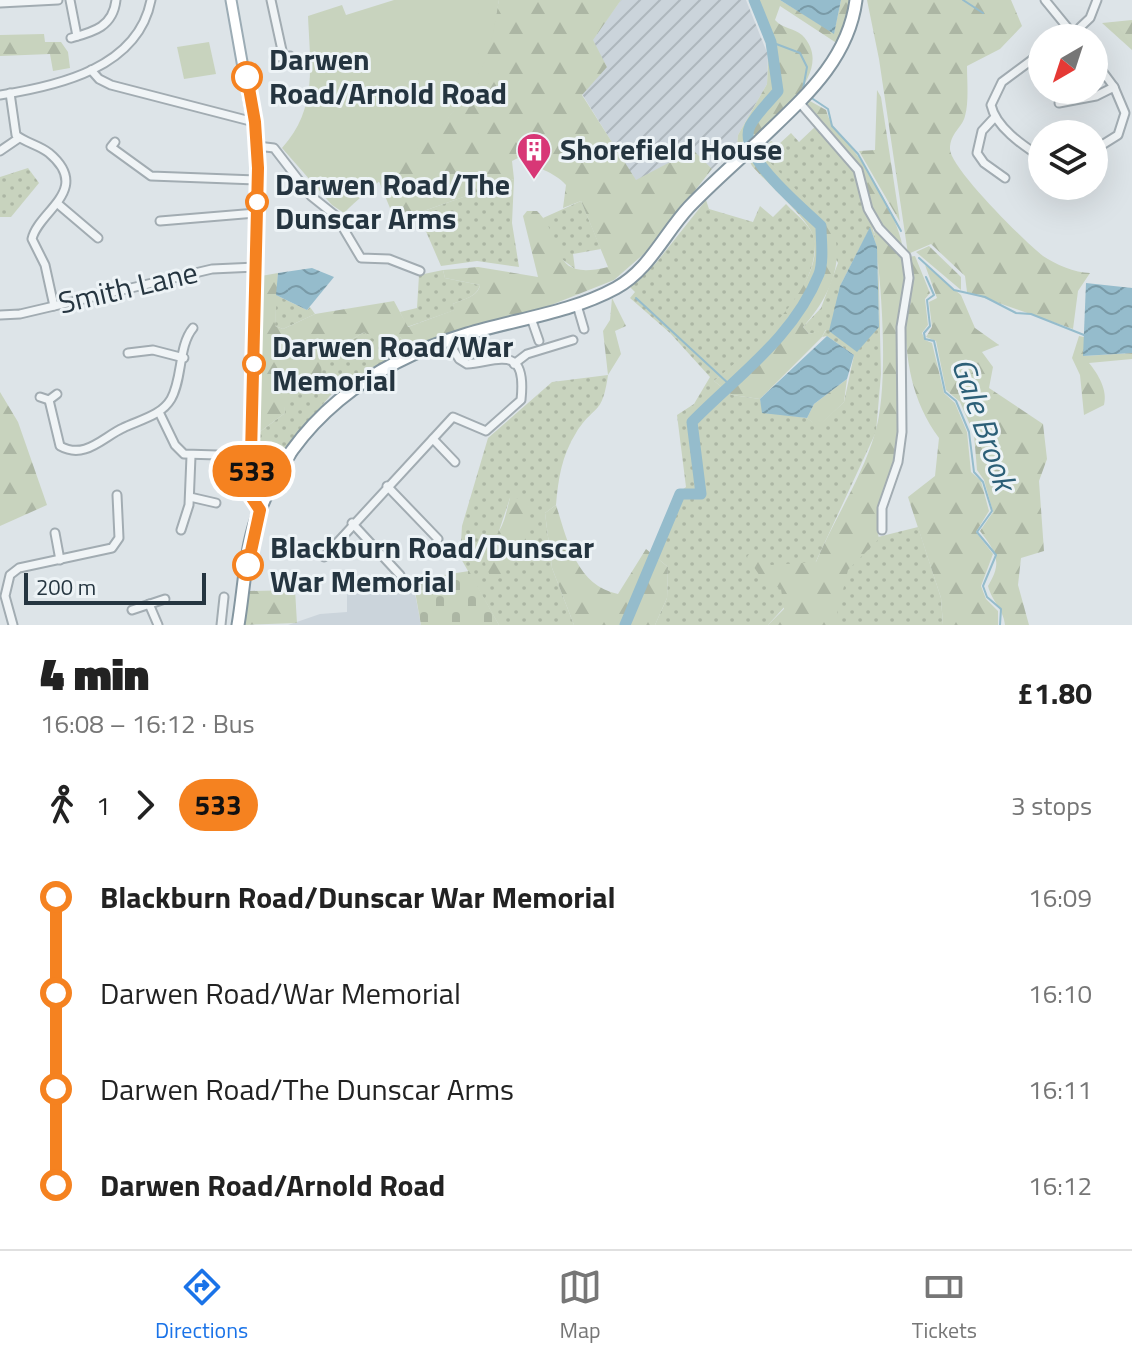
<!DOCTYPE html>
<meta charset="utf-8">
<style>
:root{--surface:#fff;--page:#f6f6f6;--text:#222;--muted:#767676;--line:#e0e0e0;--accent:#1a73e8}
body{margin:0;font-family:"Titillium Web",sans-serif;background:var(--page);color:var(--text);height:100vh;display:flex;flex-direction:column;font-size:30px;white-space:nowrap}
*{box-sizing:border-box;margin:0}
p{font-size:26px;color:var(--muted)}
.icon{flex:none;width:44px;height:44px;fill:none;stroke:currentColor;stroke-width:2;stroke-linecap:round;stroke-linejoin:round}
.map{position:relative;height:625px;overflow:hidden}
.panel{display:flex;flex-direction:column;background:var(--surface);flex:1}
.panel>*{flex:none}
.badge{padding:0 16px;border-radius:26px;font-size:28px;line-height:52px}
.needle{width:52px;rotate:219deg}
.tools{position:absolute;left:1028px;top:24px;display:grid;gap:16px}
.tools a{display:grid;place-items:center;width:80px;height:80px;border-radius:50%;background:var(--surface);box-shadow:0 8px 32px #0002;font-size:40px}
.scale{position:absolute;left:24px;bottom:20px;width:182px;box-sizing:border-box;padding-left:8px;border:4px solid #253540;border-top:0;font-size:22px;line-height:28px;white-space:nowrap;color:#253540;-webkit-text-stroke:6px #edf3f6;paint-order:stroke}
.map>.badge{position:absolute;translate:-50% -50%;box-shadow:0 0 0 4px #fff}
.legs{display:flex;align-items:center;gap:12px;height:88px;padding:0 40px;font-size:26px}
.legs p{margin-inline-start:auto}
.overview{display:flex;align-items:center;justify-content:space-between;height:136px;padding:0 40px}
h1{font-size:44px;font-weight:800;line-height:60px}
ul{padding:0 40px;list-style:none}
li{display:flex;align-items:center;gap:28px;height:96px;font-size:30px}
li i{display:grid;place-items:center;width:12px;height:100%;margin:0 10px;background:currentColor}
li i::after{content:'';width:20px;height:20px;margin:-10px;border:6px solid;border-radius:50%;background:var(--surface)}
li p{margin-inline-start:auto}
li:first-child i{background:linear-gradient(#0000 50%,currentColor 0)}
li:last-child i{background:linear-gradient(currentColor 50%,#0000 0)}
.menu{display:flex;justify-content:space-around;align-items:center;height:112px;border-top:2px solid var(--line);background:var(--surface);font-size:22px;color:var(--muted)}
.menu a{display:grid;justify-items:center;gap:4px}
.menu .selected{color:var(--accent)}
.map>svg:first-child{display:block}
.built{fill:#cbd4db}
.industrial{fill:url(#industrial-furrows)}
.grass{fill:url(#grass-dots);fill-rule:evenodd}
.forest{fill:url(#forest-firs)}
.cemetery{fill:url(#cemetery-stones)}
.park{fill:#c8d3be}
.water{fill:url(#water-waves)}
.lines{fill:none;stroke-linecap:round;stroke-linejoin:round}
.stream{stroke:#95bccc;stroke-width:2}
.river{stroke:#95bccc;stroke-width:11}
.minor-casing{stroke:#a2acb2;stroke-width:11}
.major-casing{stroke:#9cacb5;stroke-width:13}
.highway-casing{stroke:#8496a0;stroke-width:15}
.minor{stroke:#f0f4f6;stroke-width:7}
.major{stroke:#fff;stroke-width:9}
.highway{stroke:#fff;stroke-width:11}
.line-1-casing{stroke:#fff;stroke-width:18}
.line-1{stroke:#f58220;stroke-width:12}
.stop-1-dot{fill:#fff;stroke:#f58220;stroke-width:4}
.labels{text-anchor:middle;stroke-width:6;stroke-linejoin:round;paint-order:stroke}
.stop-label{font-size:30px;font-weight:bold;fill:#253540;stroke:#edf3f6;text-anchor:start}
.poi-label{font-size:30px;font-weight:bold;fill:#253540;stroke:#edf3f6;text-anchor:start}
.street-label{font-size:30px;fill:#253540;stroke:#edf3f6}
.water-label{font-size:32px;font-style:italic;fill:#2c5f77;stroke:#edf3f6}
</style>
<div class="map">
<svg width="1132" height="625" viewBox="0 0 1132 625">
<defs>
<pattern id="industrial-furrows" width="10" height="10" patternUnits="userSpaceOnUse" patternTransform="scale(2)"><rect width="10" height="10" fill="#cbd4db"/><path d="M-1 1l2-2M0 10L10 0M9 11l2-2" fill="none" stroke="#aeb7bd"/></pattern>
<pattern id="grass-dots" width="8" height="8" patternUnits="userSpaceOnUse" patternTransform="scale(2)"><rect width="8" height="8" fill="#c8d3be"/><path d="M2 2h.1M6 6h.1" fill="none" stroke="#acb6a4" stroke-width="1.8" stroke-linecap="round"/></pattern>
<pattern id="forest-firs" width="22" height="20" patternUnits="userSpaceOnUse" patternTransform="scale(2)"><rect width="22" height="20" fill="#c8d3be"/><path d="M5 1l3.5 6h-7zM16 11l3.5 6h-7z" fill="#acb6a4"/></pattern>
<pattern id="cemetery-stones" width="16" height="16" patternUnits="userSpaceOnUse" patternTransform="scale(2)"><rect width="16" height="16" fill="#c8d3be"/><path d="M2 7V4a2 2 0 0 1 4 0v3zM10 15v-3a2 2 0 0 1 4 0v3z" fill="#acb6a4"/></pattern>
<pattern id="water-waves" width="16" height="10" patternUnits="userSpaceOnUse" patternTransform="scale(2)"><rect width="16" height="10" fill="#95bccc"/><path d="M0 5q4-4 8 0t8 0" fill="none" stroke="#799aa7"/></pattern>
</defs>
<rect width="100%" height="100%" fill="#dde4e8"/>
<polygon class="built" points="403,581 414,588 421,625 288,625 320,614 347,612 347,585"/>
<polygon class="industrial" points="621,0 746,0 768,55 767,84 738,135 737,145 712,169 693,151 636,181 582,94 606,67 592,40"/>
<g class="grass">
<path d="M817 125 856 171 878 247 881 374 876 432 806 583 768 625H655L667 598 668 567 652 554 678 493 686 487 677 415 694 404 710 377 670 333 630 298 635 292 630 287 656 263 706 200 709 209 753 222 760 206 773 217 786 204C796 215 814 227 815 243 816 298 752 350 714 381L732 395 760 399 763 412 807 418 818 426 844 402 854 355 827 336 822 337 826 330 809 334 803 327 821 308 838 263 786 180 760 152 771 141 778 145 791 133 799 142ZM870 228 877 247 879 327 840 286Z"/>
<polygon points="28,168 39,183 11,217 0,217 0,177"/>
<polygon points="514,179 512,223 519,267 477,261 441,266 418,213"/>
<polygon points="581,201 601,249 573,254 575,269 559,257 543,218"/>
<path d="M443 270 445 278 480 285C477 297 464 299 453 304L455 310 407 327 400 312 417 308 419 275Z"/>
<polygon points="276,295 307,310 310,307 315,314 283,329 275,326"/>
<polygon points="364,332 379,342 400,337 412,351 334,391 284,451 260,451 257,434 285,413 284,401 291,390 307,382 321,359"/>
<path d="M608 375C602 417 595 403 576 433 562 455 558 479 556 505L545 513 552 568 574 625H499L460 557 462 526 488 438 552 382ZM510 498 529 507 522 552 499 531Z"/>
<polygon points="918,527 941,598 943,625 829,625 850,562 878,537"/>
</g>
<g class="forest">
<path d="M499 0H621L593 40 607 67 582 95 636 180 693 150 712 169 646 252 614 280 541 309 462 329 412 351 400 337 379 343 364 332 321 359 322 383 315 387 307 382C292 390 284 395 285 413L257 434 261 276 278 273 275 326 283 329 315 314 394 301 408 327 454 310 453 304C463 299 478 297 480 285L445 278 443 270 478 267 538 277 523 216 527 211H537C567 240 546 282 608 267L581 201 563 208 566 185C554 171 535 169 522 156L512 161 514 179 418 213 397 225 378 179C453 119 479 98 499 0Z"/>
<path d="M757 0H780L834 33 841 0H852L851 16 838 44 780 6 775 20C783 29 794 28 802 35 837 70 776 117 754 139L752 127 782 92 776 49Z"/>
<path d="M867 0H1011L1022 26 1000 49 967 66C967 81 969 102 965 116 962 128 950 133 950 149 950 168 1026 243 1043 256 1055 264 1075 273 1090 273L1078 291 1073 329 967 292 965 276 931 244 908 254 879 59Z"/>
<polygon points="1132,20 1132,50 1102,23"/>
<polygon points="44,34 45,42 61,42 68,52 70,68 53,71 50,54 0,56 0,35"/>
<polygon points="769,44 775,90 747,125 746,140 737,145 738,135 767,84"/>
<polygon points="877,90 881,97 900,222 859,151 875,150"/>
<path d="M810 101 826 110C832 131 845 138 857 155 874 179 900 222 903 250L881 227 871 209 863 176 807 105Z"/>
<path d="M760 152 832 227C846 263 828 299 803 327L809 334 826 329 822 337 760 399 732 395 714 381C745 355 835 279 811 231 803 215 766 182 752 166L749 160Z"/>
<path d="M873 223 902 254 906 265 898 326V440L877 528 879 539 848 570 835 622 829 625H768L784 609 781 589 762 579 747 557 752 550 771 565 816 562C834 519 862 478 875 433 890 384 881 274 873 223Z"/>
<polygon points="929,246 961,277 961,290 916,252"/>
<path d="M915 256 930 293 925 299 928 325 922 333 925 340 932 343 944 393 955 403 967 432 971 472 981 481 989 511 976 532 993 554 981 586 986 599 998 611V625H943L941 598 908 497 935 476 939 438C899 384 904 320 908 257Z"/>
<path d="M925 265 961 295 975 328 999 345 982 352 993 367 989 388 1043 424 1047 459 1039 481 1044 551 1021 558 1018 585 1029 625H1005C1003 608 992 602 988 586 1003 562 996 552 980 531L993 512 984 480 977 470 974 434 960 402 946 390 936 341 926 337 932 327 929 302 937 298Z"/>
<polygon points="612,298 626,326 615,331 621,354 608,375 603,331 610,320"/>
<path d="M1079 336 1084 337V356L1132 353V359L1089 363C1098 374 1108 390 1104 405L1084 415 1080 375 1072 358Z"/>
<polygon points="847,379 844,402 818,427 807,418 814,404"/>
<polygon points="0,392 18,422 47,505 0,526"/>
<path d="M515 497 530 507C525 547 525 550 497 580L491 578C477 547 486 554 499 531 505 522 507 508 510 498Z"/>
<path d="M556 505C568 542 576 585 618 594L646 549 668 567 667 598 655 625H574L552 568 545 513Z"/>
<polygon points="295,590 297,623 244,625 250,591"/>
</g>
<polygon class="cemetery" points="469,571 499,625 421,625 413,580"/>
<g class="park">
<path d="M394 0H499C496 16 494 33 489 49 466 122 396 162 344 213L332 205 282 148C318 109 310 64 308 16L342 5 346 15Z"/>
<polygon points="209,42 216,74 184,79 177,47"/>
</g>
<g class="water">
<polygon points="780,0 841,0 834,34"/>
<polygon points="870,227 877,247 879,327 857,352 829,331 840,286"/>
<polygon points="312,268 334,277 307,310 276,295 278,273"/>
<polygon points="1086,283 1132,288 1132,353 1083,356"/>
<polygon points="827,336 854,355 847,379 814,404 807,418 762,413 760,399"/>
</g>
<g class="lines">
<g class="stream">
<polyline points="963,0 983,13"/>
<polyline points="771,42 800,53 807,67 803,89"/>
<polyline points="810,97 828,109 832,126 858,154 901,231"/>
<polyline points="919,258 954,290 985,297 1016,313 1031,314 1084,335"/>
<polyline points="926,277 934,295 927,300 930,326 924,333 925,339 934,341 945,392 956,401 969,432 974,472 983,482 992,511 977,532 996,555 983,586 987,597 1001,609 1000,625"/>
<polyline points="636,298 730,385"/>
</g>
<path class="river" d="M625 625 680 494H701L692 422C738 375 793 338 819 274 824 261 821 240 821 226 802 207 736 155 750 126 756 114 770 101 778 91L771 42 754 0"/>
<defs>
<g id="minor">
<polyline points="70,0 77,36"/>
<polyline points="271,0 283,55"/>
<polyline points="1045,0 1076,38"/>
<polyline points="0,3 58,0"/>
<polyline points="1073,34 1090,18 1097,0"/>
<path d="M71 38C93 32 113 27 116 0"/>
<polyline points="1037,53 1033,59 1038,63"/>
<polyline points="274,57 290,56"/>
<path d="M1033 59 1002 82 991 105C996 128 1024 146 1042 158"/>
<polyline points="1094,60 1114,87 1125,113 1118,135 1094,150"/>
<polyline points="91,70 99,79 111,85 254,122"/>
<path d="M10 93 16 135C26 143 39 145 49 153 93 190 38 211 32 239L45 265 54 306"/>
<path d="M0 95C58 86 138 68 151 0"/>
<polyline points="799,102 858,170 868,209 879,228 906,256 909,278 901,327 902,432 898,462 882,508 882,530"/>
<polyline points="1059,103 1096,96 1114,87"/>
<polyline points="995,117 982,131 977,153 984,163 1005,178"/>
<polyline points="115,142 111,147 151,176 258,180"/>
<polyline points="257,146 274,148 311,196 336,216 361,258 389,259 420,271"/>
<polyline points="0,151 19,138"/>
<polyline points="58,204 98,238"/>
<polyline points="160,221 257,213"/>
<polyline points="577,305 584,329"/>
<polyline points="0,315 20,314 212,269 256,267"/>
<polyline points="531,318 539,341"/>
<polyline points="128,353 153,350 184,358"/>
<polyline points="514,364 527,354 573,340"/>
<polyline points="40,397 49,400 57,394"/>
<path d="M49 400 60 446C85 460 103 437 123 428 139 420 161 416 171 399 183 378 178 346 193 328"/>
<polyline points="159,412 175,445 184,454 252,456"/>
<polyline points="433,439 455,462"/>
<polyline points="387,486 438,539 432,552"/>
<polyline points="190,497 216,503"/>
<polyline points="352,523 400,575"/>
<polyline points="181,530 189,505 191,456"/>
<polyline points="55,533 60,560"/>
<path d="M324 557 453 417 486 431 521 400C527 344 500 361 467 364L459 359 448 341"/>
<polyline points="149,604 158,625"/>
<polyline points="132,610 165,599"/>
<polyline points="13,625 5,596 10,575 19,568 112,548 119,538 117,495"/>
<polyline points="221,625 224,597"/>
</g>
<g id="major">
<polyline points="231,0 257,146 250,495 260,510"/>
<polyline points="252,456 290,456"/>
</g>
<path id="highway" d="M238 625C244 590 245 551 257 518 291 421 371 363 467 334 516 319 570 313 616 288 649 270 664 234 689 207 711 184 735 163 759 141 801 100 848 62 856 0"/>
</defs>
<use href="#minor" class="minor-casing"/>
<use href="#major" class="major-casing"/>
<use href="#highway" class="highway-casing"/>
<use href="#minor" class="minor"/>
<use href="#major" class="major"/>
<use href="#highway" class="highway"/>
</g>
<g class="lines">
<defs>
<polyline id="line-1" points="247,77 255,122 258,168 250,495 260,510 248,565"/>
</defs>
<use href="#line-1" class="line-1-casing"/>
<use href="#line-1" class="line-1"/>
</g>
<defs>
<symbol id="building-pin" viewBox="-11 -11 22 30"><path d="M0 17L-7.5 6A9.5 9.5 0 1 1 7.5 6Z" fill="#d83776" stroke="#edf3f6"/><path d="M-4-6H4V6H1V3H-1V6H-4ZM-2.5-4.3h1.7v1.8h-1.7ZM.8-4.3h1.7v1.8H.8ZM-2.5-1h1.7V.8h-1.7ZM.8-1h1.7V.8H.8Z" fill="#fff"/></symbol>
</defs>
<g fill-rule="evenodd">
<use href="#building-pin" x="514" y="130" width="40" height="54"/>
</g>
<g class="stop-1-dot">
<circle cx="247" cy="77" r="14"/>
<circle cx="257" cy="202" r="10"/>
<circle cx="254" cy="364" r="10"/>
<circle cx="248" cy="565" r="14"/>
</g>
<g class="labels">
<g class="stop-label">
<text x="269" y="70">Darwen<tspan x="269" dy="34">Road/Arnold Road</tspan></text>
<text x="275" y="195">Darwen Road/The<tspan x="275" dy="34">Dunscar Arms</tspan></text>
<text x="272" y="357">Darwen Road/War<tspan x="272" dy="34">Memorial</tspan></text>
<text x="270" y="558">Blackburn Road/Dunscar<tspan x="270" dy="34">War Memorial</tspan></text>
</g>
<g class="poi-label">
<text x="560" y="160">Shorefield House</text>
</g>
<g class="street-label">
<text transform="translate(128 288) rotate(-13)" y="10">Smith Lane</text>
</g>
<g class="water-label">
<text transform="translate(984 424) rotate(71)" y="11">Gale Brook</text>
</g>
</g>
</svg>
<div class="tools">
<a><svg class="needle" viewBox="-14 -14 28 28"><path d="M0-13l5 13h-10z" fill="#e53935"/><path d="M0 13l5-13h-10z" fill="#767676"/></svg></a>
<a><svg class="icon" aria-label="layers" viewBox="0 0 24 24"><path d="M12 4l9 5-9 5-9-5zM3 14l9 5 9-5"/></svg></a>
</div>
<div class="scale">200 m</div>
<b class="badge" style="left:252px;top:471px;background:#f58220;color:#111">533</b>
</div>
<section class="panel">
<div class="overview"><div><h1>4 min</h1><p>16:08 – 16:12 · Bus</p></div><b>£1.80</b></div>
<div class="legs"><svg class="icon" aria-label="walk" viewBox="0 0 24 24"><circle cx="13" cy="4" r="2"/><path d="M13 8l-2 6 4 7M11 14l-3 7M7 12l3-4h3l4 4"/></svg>1<svg class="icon" aria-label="forward" viewBox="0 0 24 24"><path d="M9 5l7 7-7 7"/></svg><b class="badge" style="background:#f58220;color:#111">533</b><p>3 stops</p></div>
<ul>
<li><i style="color:#f58220"></i><b>Blackburn Road/Dunscar War Memorial</b><p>16:09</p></li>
<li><i style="color:#f58220"></i><span>Darwen Road/War Memorial</span><p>16:10</p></li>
<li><i style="color:#f58220"></i><span>Darwen Road/The Dunscar Arms</span><p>16:11</p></li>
<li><i style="color:#f58220"></i><b>Darwen Road/Arnold Road</b><p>16:12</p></li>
</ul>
</section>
<nav class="menu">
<a class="selected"><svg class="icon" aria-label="directions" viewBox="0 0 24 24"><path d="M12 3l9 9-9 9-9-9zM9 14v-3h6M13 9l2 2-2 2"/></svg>Directions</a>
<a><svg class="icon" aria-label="map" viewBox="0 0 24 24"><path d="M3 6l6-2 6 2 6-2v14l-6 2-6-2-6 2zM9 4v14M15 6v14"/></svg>Map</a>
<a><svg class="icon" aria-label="tickets" viewBox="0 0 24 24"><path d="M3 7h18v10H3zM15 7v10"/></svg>Tickets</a>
</nav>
